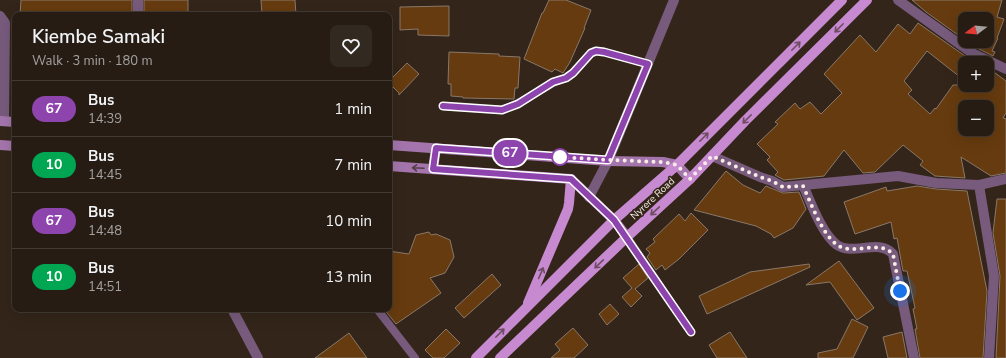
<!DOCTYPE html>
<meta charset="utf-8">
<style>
:root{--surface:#261c13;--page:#322921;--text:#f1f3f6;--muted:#a4a1a0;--line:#423a33}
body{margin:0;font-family:"Nunito Sans",sans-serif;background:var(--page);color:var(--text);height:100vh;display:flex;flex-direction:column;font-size:15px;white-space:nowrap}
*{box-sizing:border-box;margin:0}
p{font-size:13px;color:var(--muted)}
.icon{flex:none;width:22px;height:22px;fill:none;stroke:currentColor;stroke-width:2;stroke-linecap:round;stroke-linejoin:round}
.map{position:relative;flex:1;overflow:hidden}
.drawer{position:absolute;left:12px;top:12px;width:380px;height:300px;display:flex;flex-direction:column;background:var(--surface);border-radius:8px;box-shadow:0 4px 16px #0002,0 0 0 1px var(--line)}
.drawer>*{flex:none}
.badge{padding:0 8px;border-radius:13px;font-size:14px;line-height:26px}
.needle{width:26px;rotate:254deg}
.fabs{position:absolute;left:958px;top:12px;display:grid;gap:8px}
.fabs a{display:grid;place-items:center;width:36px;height:36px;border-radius:8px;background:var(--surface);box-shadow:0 4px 16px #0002,0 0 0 1px var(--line);font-size:20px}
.you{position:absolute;width:20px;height:20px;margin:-10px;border:3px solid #fff;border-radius:50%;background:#1a73e8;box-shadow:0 0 0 6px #1a73e833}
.map>.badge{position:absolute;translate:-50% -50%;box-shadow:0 0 0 2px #fff}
.round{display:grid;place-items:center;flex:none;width:42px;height:42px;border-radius:8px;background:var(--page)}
.overview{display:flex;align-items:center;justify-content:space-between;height:68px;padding:0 20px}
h1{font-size:19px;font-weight:600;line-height:30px}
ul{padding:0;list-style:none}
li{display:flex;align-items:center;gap:12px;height:56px;padding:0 20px;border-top:1px solid var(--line)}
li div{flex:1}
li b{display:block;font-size:15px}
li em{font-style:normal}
li .badge{min-width:44px;font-weight:700;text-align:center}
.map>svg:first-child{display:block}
.building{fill:#663b0f;stroke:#89786a;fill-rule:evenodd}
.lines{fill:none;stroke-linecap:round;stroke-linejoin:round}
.service{stroke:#775a7c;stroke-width:8}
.minor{stroke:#775a7c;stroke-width:10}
.tertiary{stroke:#775a7c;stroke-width:10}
.secondary{stroke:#a475ac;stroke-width:10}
.primary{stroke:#c78ad1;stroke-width:10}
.oneway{stroke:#6e4d63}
.oneway2{stroke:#553d45}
.line-casing{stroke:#fff;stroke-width:9}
.line{stroke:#8e44ad;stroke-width:6}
.walk{stroke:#f7ede6;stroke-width:4;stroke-dasharray:0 7.2}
.stop-dot{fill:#fff;stroke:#8e44ad;stroke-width:2}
.labels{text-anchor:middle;stroke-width:3;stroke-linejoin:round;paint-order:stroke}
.street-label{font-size:10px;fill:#f7ede6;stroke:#332519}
</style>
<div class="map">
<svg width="1006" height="358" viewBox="0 0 1006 358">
<rect width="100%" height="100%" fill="#332519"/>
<g class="building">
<polygon points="21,0 132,0 132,15 20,15"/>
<rect x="144" y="0" width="44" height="15"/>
<polygon points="261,0 295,0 296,15 262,15"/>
<polygon points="549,0 566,0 591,10 584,28 585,28 570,62 563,73 555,69 552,72 524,59 542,13 543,13"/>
<polygon points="912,0 1002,0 997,17 1004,19 997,38 998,38 992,51 995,52 993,56 975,47 966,41 987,41 987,19 965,19 965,40 926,12"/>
<polygon points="449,6 449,36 418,35 418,29 400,30 400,7"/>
<path d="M918 23 968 58 978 63H965V81L927 51 904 81 912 90 908 94 930 114 935 108 936 109 953 85H987V67L1006 81V113L1003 118 1006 119V173L991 176 961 157 965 178 935 176 920 165 923 161 903 145 875 172 863 173 844 150 824 176 784 180 775 175 778 172 767 160 770 157 757 144 778 124 775 122 795 103 800 109 810 102 821 114 842 93 824 74 860 35 876 52 898 24 910 34ZM965 107H987V129H965Z"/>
<polygon points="449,52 499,54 499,56 520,57 518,88 515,88 514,99 463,98 463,97 451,96 451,84 448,84"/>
<polygon points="407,63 419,74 399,95 399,93 389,83 389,81"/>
<polygon points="726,171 743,185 760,193 766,186 783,193 799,192 806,209 793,228 774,238 771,234 756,226 694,210"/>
<polygon points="917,186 936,189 967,191 987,291 983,358 920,358 915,329 917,329 913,309 915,308 907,271 903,271 897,238 894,239 891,222 855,234 844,202 886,187 887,191"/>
<polygon points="997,199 1006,199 1006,358 996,358 1000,276 993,233"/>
<polygon points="691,213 708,230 679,259 665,270 662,265 656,270 647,257 650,253 646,249 655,242 653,239 679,214 685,221"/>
<polygon points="429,232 431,235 436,234 450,240 454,257 445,273 430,278 441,293 396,324 384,309 389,309 389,251 409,254 416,235"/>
<polygon points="839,261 874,308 857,320 830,282 806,285"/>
<polygon points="639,264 648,278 635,289 642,296 631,307 622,297 632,288 623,278"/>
<polygon points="809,264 810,267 707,314 699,296 750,272"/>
<polygon points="492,274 501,285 464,318 455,308"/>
<polygon points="610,304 619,314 607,325 599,314"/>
<polygon points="852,319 868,327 853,358 818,358 818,353 837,349"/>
<polygon points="573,328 588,345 574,358 551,358 560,350 555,344"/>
<polygon points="446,329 460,343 444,358 433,358 425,350"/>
<polygon points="730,332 747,358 717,358 709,345"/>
<polygon points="902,332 907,358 888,358 883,337"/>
<polygon points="349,333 367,358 315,358"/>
</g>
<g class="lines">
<g class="service">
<polyline points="443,106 502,110 518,103 553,83 566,78 573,73 591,53 596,51 604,52 648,64"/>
<polyline points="627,237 691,332"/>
<polyline points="377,309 415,358"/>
</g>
<g class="minor">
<polyline points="138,0 138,15"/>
<polyline points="898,0 972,53 1006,69"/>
<polyline points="0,16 5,23 4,121"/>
<polyline points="712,156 760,177 772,181 783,187 898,176 936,183 979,185 994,276 989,358"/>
<path d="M803 185C811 203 822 234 837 245 853 256 879 238 893 254L914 358"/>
<polyline points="979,185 1006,179"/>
<polyline points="232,309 258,358"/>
</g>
<polyline class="tertiary" points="589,197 608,161 674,0"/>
<g class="secondary">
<polyline points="0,121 15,122"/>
<polyline points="0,145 15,146"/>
<polyline points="389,145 608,161 663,162 677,165 690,179"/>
<polyline points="389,166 571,179 614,220 627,237"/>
<polyline points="433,169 436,148"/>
</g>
<g class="primary">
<polyline points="528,303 568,209 569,203 571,179"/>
<polyline points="476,358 614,220 677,165 842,0"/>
<polyline points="500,358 627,237 690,179 745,121 867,0"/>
</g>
</g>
<defs><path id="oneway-shaft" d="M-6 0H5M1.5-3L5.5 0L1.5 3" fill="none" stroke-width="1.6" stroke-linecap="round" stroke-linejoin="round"/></defs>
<g class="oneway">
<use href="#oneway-shaft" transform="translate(839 28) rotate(135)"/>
<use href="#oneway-shaft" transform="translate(796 46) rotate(-45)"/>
<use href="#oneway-shaft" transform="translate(747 119) rotate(135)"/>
<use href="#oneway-shaft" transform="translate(704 137) rotate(-45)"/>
<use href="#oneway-shaft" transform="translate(655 211) rotate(137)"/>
<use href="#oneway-shaft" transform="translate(599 264) rotate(136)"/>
<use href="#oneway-shaft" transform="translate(541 273) rotate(-67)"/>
<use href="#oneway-shaft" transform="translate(500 333) rotate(-45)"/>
</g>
<use class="oneway2" href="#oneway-shaft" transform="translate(418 168) rotate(-177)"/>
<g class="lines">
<defs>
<polyline id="line" points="443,106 502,110 518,104 553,82 566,78 573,73 591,53 596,51 604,52 648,64 608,160 436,148 433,169 571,179 614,220 691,332"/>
</defs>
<use href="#line" class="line-casing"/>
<use href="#line" class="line"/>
<path class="walk" d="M560 157 608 160 663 162 677 165 690 179 712 156 760 177 772 181 783 187 803 186C811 203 822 234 837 245 853 256 879 239 893 254L900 291"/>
</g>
<circle class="stop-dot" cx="560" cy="157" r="8"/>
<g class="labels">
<g class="street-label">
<text transform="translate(652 198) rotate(-43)" y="4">Nyrere Road</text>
</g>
</g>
</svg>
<div class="fabs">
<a><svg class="needle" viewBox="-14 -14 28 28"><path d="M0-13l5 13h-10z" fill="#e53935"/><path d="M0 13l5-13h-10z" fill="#a4a1a0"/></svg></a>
<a>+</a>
<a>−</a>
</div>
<div class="you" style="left:900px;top:291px"></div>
<b class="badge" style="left:510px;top:153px;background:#8e44ad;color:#fff">67</b>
<section class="drawer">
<div class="overview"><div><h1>Kiembe Samaki</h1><p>Walk · 3 min · 180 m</p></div><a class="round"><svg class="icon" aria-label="heart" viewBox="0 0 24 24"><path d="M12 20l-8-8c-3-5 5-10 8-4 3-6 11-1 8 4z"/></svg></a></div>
<ul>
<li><span class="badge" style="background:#8e44ad;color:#fff">67</span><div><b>Bus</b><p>14:39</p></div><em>1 min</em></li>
<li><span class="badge" style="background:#00a651;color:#fff">10</span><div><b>Bus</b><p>14:45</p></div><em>7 min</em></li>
<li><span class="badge" style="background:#8e44ad;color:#fff">67</span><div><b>Bus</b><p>14:48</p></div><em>10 min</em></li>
<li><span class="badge" style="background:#00a651;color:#fff">10</span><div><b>Bus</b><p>14:51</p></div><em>13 min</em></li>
</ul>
</section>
</div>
